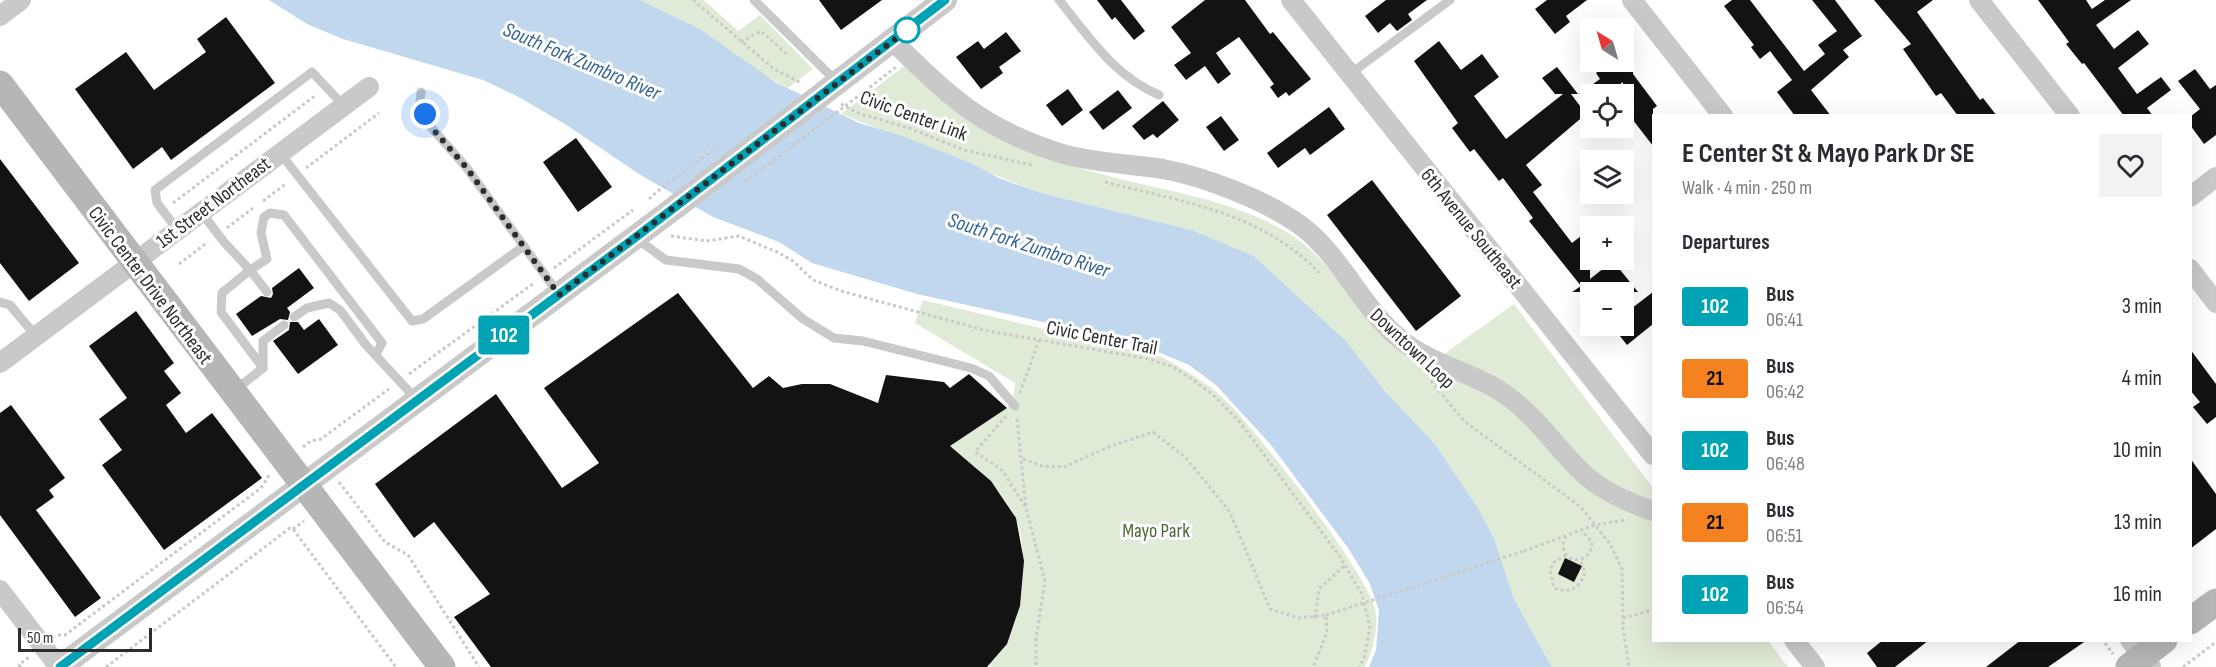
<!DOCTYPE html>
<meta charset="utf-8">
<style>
:root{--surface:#fff;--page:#f2f2f3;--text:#2b2b33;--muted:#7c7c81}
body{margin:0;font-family:"Sofia Sans Condensed",sans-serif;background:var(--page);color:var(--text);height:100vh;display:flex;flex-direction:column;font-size:22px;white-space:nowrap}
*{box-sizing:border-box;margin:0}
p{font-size:20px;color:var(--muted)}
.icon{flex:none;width:33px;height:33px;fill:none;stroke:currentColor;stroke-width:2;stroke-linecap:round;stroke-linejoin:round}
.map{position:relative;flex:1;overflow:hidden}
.drawer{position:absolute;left:1652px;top:114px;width:540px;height:528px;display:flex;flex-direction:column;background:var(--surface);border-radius:0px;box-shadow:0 6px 24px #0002}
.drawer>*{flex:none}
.badge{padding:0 12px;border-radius:4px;font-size:21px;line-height:39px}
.needle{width:39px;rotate:323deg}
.fabs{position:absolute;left:1580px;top:18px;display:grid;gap:12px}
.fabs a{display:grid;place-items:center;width:54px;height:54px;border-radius:0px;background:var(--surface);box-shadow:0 6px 24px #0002;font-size:30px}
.scale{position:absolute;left:18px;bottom:15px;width:134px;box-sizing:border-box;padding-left:6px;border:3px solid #2c2c2c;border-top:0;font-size:16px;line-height:21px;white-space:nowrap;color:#2c2c2c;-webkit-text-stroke:4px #fff;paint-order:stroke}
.you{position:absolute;width:30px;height:30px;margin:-15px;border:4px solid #fff;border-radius:50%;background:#1a73e8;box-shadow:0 0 0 9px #1a73e833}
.map>.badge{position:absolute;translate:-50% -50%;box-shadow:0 0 0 3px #fff}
h2{padding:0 30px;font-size:22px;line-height:54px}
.round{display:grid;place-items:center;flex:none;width:63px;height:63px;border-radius:0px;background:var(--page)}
.headline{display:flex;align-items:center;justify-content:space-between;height:102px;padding:0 30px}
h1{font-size:28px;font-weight:700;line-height:45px}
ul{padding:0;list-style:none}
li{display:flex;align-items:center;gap:18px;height:72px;padding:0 30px}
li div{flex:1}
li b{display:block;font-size:22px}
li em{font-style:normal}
li .badge{min-width:66px;font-weight:700;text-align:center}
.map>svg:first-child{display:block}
.green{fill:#e0ebd7}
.water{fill:#c1d7ed}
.building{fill:#131313}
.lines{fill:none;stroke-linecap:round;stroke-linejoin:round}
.path{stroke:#c9c9c9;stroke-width:3;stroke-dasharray:3 3;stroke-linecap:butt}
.service{stroke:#c9c9c9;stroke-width:9}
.minor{stroke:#c9c9c9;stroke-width:20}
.tertiary{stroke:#c9c9c9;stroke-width:24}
.secondary{stroke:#b6b6b6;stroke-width:27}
.path-bridge{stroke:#c9c9c9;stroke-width:3;stroke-dasharray:3 3;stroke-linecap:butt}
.tertiary-bridge{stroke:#c9c9c9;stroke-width:24}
.line-casing{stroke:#fff;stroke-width:14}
.line{stroke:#00a3b4;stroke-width:9}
.walk{stroke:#2c2c2c;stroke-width:6;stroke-dasharray:0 10.8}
.stop-dot{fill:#fff;stroke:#00a3b4;stroke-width:3}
.labels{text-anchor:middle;stroke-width:6;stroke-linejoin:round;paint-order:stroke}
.street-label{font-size:20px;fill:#2c2c2c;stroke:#fff}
.park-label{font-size:20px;fill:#496a36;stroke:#fff}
.water-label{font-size:21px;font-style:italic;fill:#346494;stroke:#fff}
</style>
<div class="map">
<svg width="2216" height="667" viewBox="0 0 2216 667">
<rect width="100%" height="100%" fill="#fff"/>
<g class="green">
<polygon points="640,0 704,0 738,31 760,15 813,69 788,88 753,69 700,29"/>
<path d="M907 64C917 75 927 88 938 97 984 138 1046 160 1105 175 1168 192 1233 199 1290 234 1328 258 1352 302 1383 333 1396 345 1412 356 1426 367L1514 304 1653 488V640L1768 641 1788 667H1552L1514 599 1494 538 1478 508 1435 444 1385 391 1346 341 1254 256 1192 230 1041 193 841 114Z"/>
<path d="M923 300 1162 357C1183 369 1205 381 1223 398 1252 424 1374 580 1376 614 1378 630 1372 652 1365 667H992L990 664C996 657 1003 650 1007 642 1023 611 1030 549 1015 517 1001 487 975 467 950 446L1007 408 1013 401 1015 383 915 323Z"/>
</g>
<polygon class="water" points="269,0 640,0 700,29 775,82 859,123 902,136 971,163 999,178 1041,193 1192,230 1254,256 1346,341 1385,391 1435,444 1478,508 1494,538 1514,599 1552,667 1369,667 1376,650 1379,610 1369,582 1348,548 1271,445 1216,385 1189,365 1151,349 1098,334 917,294 812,263 779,242 713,217 639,174 565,124 515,95 483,80 343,39 307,24"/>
<g class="building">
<polygon points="819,0 882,0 841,30"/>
<polygon points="1097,0 1121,0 1145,31 1134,40 1115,17 1112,20"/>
<polygon points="1205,0 1245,0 1270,34 1273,32 1311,79 1289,96 1286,92 1278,98 1270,87 1274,84 1239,37 1216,53 1231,74 1218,84 1205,66 1186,80 1174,65 1191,53 1171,27"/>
<polygon points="1386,0 1427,0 1408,14 1412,20 1397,31 1390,23 1378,33 1365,16"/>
<polygon points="1547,0 1587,0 1566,16 1570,22 1555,34 1535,9"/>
<polygon points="1732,0 1750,0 1804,71 1825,54 1818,45 1837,31 1812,0 1835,0 1862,36 1843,50 1849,57 1811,90 1831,116 1795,116 1777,92 1792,80 1770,51 1760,59 1751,47 1754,45 1724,6"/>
<polygon points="1874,0 1933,0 1917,12 1980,100 1983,98 1997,116 1958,116 1941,93 1936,96 1903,49 1911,44"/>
<polygon points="2038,0 2086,0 2092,9 2105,0 2131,0 2096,25 2114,49 2138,30 2149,44 2118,68 2137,94 2161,77 2171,90 2147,108 2153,116 2124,116 2084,63 2082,64 2066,44 2069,42"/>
<polygon points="226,17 275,83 171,160 162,147 133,169 75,89 126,52 154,90 206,52 197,39"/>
<polygon points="1006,32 1021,51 999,67 1003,73 981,89 956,57 978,41 984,49"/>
<polygon points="1439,41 1461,70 1482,54 1499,77 1474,96 1506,139 1563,94 1555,94 1542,78 1557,67 1578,94 1571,94 1586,114 1526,165 1542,185 1533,192 1572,243 1590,229 1590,279 1613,261 1638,292 1590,292 1590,298 1586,292 1572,292 1581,286 1529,221 1533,218 1503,178 1499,181 1474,149 1470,152 1452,128 1458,123 1414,61"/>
<polygon points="1623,61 1633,69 1633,74 1657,106 1653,109 1653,146 1623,107 1623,82 1607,94 1579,94 1600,79 1596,73 1611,62"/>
<polygon points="2195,69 2210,89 2216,85 2216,135 2204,144 2190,125 2190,117 2200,109 2178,81"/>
<polygon points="1068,89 1083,110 1062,126 1046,105"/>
<polygon points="1118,90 1132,108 1103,130 1089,112"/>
<polygon points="1163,101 1179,120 1157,138 1153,134 1144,140 1132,126"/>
<polygon points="1329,107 1345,129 1310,155 1305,148 1278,168 1267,153"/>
<polygon points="1221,116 1239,140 1224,151 1206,127"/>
<polygon points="576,138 612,187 578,212 543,162"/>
<polygon points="0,159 79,263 29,301 0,263"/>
<polygon points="1372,180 1461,296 1416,331 1327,215"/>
<polygon points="299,268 314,288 287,308 290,312 288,320 280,319 252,336 236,314 261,296 271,298 273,294 272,288"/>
<polygon points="1653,292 1653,324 1627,345 1612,326 1623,326 1623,315"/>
<polygon points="678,293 753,388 769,376 783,388 802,384 830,384 878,403 886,375 944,382 950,388 969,374 1007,408 950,446 991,481 1016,518 1024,561 1020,606 1007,644 987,667 491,667 454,617 490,594 434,522 414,538 375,484 496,394 562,488 599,463 544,388"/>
<polygon points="136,311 174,363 164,371 181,393 166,405 186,433 212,413 262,478 164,550 102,465 122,450 99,419 127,398 89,346"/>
<polygon points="319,319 338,345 298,374 273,341 289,330 290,322 298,322 304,330"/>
<polygon points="2190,349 2216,384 2216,417 2207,424 2193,407 2200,402 2190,390"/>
<polygon points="11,405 65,478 49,490 54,497 36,510 101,598 75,617 0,515 0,413"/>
<polygon points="2190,458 2216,494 2216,529 2190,549"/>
<polygon points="1565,558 1582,566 1574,582 1558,574"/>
<polygon points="1883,640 1929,640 1895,667 1877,667 1867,653"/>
<polygon points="2021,640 2087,640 2048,667 1986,667"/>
</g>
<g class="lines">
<g class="path">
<polyline points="693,0 774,69 801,83"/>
<polyline points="741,42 761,31 789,56"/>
<polyline points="865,91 896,67"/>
<polyline points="841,104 858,113 909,128 964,150 1032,165"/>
<polyline points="306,168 379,113"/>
<path d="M1105 182C1182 202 1262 212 1319 273"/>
<polyline points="649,199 658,191"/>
<polyline points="263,201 287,183"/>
<polyline points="173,203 316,95"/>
<polyline points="227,228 253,208"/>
<polyline points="671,236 707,241 739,236 777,252 793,261 813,280 841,291 988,331 1149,359 1173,367 1192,379 1213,395 1239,421 1338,554 1362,594 1370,627 1364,658 1359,667"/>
<polyline points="179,264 208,242"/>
<polyline points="554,268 633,210"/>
<polyline points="409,374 534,283"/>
<polyline points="1431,381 1464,421 1581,507 1610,544 1622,569 1623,628 1629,667"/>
<polyline points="1020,393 1039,340"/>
<polyline points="1006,416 975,452 1002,470 1026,508 1045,581 1036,639 1036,667"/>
<polyline points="1017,419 1026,508"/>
<polyline points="303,447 311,441 321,439 389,389"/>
<polyline points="1023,459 1042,466 1064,467 1111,446 1153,432 1186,458 1230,512 1270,609 1299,618 1326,615 1327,633 1313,667"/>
<polyline points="339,482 385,542 408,555 479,667"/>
<polyline points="293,529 304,521"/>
<path d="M1566 536C1553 562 1591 570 1592 542L1581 530"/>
<polyline points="1524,551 1595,525 1625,520"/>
<path d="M1566 555 1554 562 1550 570 1554 588C1571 594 1580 588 1585 572L1580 560"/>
<polyline points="1315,618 1319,589 1344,566"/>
<polyline points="1623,618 1653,610"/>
<polyline points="58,635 65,635 261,488 270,474"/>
<polyline points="2105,643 2113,654"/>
<polyline points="21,667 19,665 29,657"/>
<polyline points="106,667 290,528 293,529 396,667"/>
<polyline points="2183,667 2216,642"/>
</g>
<g class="service">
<polyline points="754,0 836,81"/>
<path d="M1059 0C1089 37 1114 76 1159 95"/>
<polyline points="1350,74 1450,0"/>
<polyline points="421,92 420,103 430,126 466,167 558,293"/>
<polyline points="280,153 412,321 423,319 524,246"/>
<polyline points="201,212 224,242 250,270 267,259 261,233 264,217 270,213 284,215 382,343 376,354"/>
<polyline points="177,229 157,203 155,190 312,72 344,106"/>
<polyline points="637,239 666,260 739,269 757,279 803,319 834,338 863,341 971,368 989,376 1015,406"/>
<polyline points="0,302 10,305 35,335"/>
<polyline points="294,317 307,308 329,303 340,310 366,345 417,400"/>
<polyline points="263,368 221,312 222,293 250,270 267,292"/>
<polyline points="263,368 263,341 284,325"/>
<polyline points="234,391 263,368"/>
</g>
<g class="minor">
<polyline points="1291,0 1653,455"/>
<polyline points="1632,0 1723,116"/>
<polyline points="1979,0 2070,116"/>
<polyline points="0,16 21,0"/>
<path d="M892 40C947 96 986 131 1063 154 1095 163 1131 164 1163 169 1206 177 1265 200 1300 225 1341 255 1361 307 1400 339 1431 365 1474 372 1506 395 1537 417 1557 449 1584 474 1602 491 1630 503 1653 511"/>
<polyline points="2190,197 2216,177"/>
<polyline points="2190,269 2216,303"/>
<polyline points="0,363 369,87"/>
<polyline points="0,590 59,667"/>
<polyline points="1794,640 1815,667"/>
<polyline points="2130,640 2151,667"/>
</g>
<g class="tertiary">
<polyline points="838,82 945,0"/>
<polyline points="60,667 677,206"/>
</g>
<g class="secondary">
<polyline points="0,84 442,667"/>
<polyline points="2190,621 2216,602"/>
<polyline points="2129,667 2164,640"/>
</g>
<g class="path-bridge">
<polyline points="745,182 865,91"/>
<polyline points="658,191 717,147"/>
<polyline points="1326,615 1524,551"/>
</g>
<polyline class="tertiary-bridge" points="677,206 838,82"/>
</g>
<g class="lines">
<defs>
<polyline id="line" points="60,667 636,237 945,0"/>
</defs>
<use href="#line" class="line-casing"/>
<use href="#line" class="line"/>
<polyline class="walk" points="425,114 430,126 466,167 559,295 907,30"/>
</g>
<circle class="stop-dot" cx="907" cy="30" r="12"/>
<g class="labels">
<g class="street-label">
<text transform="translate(914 115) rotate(20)" y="7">Civic Center Link</text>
<text transform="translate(213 202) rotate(-37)" y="7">1st Street Northeast</text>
<text transform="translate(1472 228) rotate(51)" y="7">6th Avenue Southeast</text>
<text transform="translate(151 285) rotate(53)" y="7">Civic Center Drive Northeast</text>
<text transform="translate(1102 337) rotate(11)" y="7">Civic Center Trail</text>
<text transform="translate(1413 348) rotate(43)" y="7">Downtown Loop</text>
</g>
<g class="park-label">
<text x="1156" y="537">Mayo Park</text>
</g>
<g class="water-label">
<text transform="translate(582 61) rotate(23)" y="7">South Fork Zumbro River</text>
<text transform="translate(1029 245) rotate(18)" y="7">South Fork Zumbro River</text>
</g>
</g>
</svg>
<div class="fabs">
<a><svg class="needle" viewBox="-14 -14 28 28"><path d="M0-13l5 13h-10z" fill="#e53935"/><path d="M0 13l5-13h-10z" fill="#7c7c81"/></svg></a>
<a><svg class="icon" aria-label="locate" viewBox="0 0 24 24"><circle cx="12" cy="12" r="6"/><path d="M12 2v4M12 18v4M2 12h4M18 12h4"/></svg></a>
<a><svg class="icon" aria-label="layers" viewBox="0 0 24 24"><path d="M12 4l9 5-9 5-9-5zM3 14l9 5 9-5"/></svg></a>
<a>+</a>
<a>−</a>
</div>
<div class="scale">50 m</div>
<div class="you" style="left:425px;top:114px"></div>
<b class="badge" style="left:504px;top:335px;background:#00a3b4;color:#fff">102</b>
<section class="drawer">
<div class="headline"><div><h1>E Center St &amp; Mayo Park Dr SE</h1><p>Walk · 4 min · 250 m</p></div><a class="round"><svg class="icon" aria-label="heart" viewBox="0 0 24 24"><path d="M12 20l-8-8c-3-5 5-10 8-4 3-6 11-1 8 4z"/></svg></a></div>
<h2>Departures</h2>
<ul>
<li><span class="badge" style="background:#00a3b4;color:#fff">102</span><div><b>Bus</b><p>06:41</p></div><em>3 min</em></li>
<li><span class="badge" style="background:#f58220;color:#111">21</span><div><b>Bus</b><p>06:42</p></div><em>4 min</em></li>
<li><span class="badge" style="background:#00a3b4;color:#fff">102</span><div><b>Bus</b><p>06:48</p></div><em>10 min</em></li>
<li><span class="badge" style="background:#f58220;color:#111">21</span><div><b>Bus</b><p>06:51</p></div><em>13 min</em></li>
<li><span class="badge" style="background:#00a3b4;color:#fff">102</span><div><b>Bus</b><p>06:54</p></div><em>16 min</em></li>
</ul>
</section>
</div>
